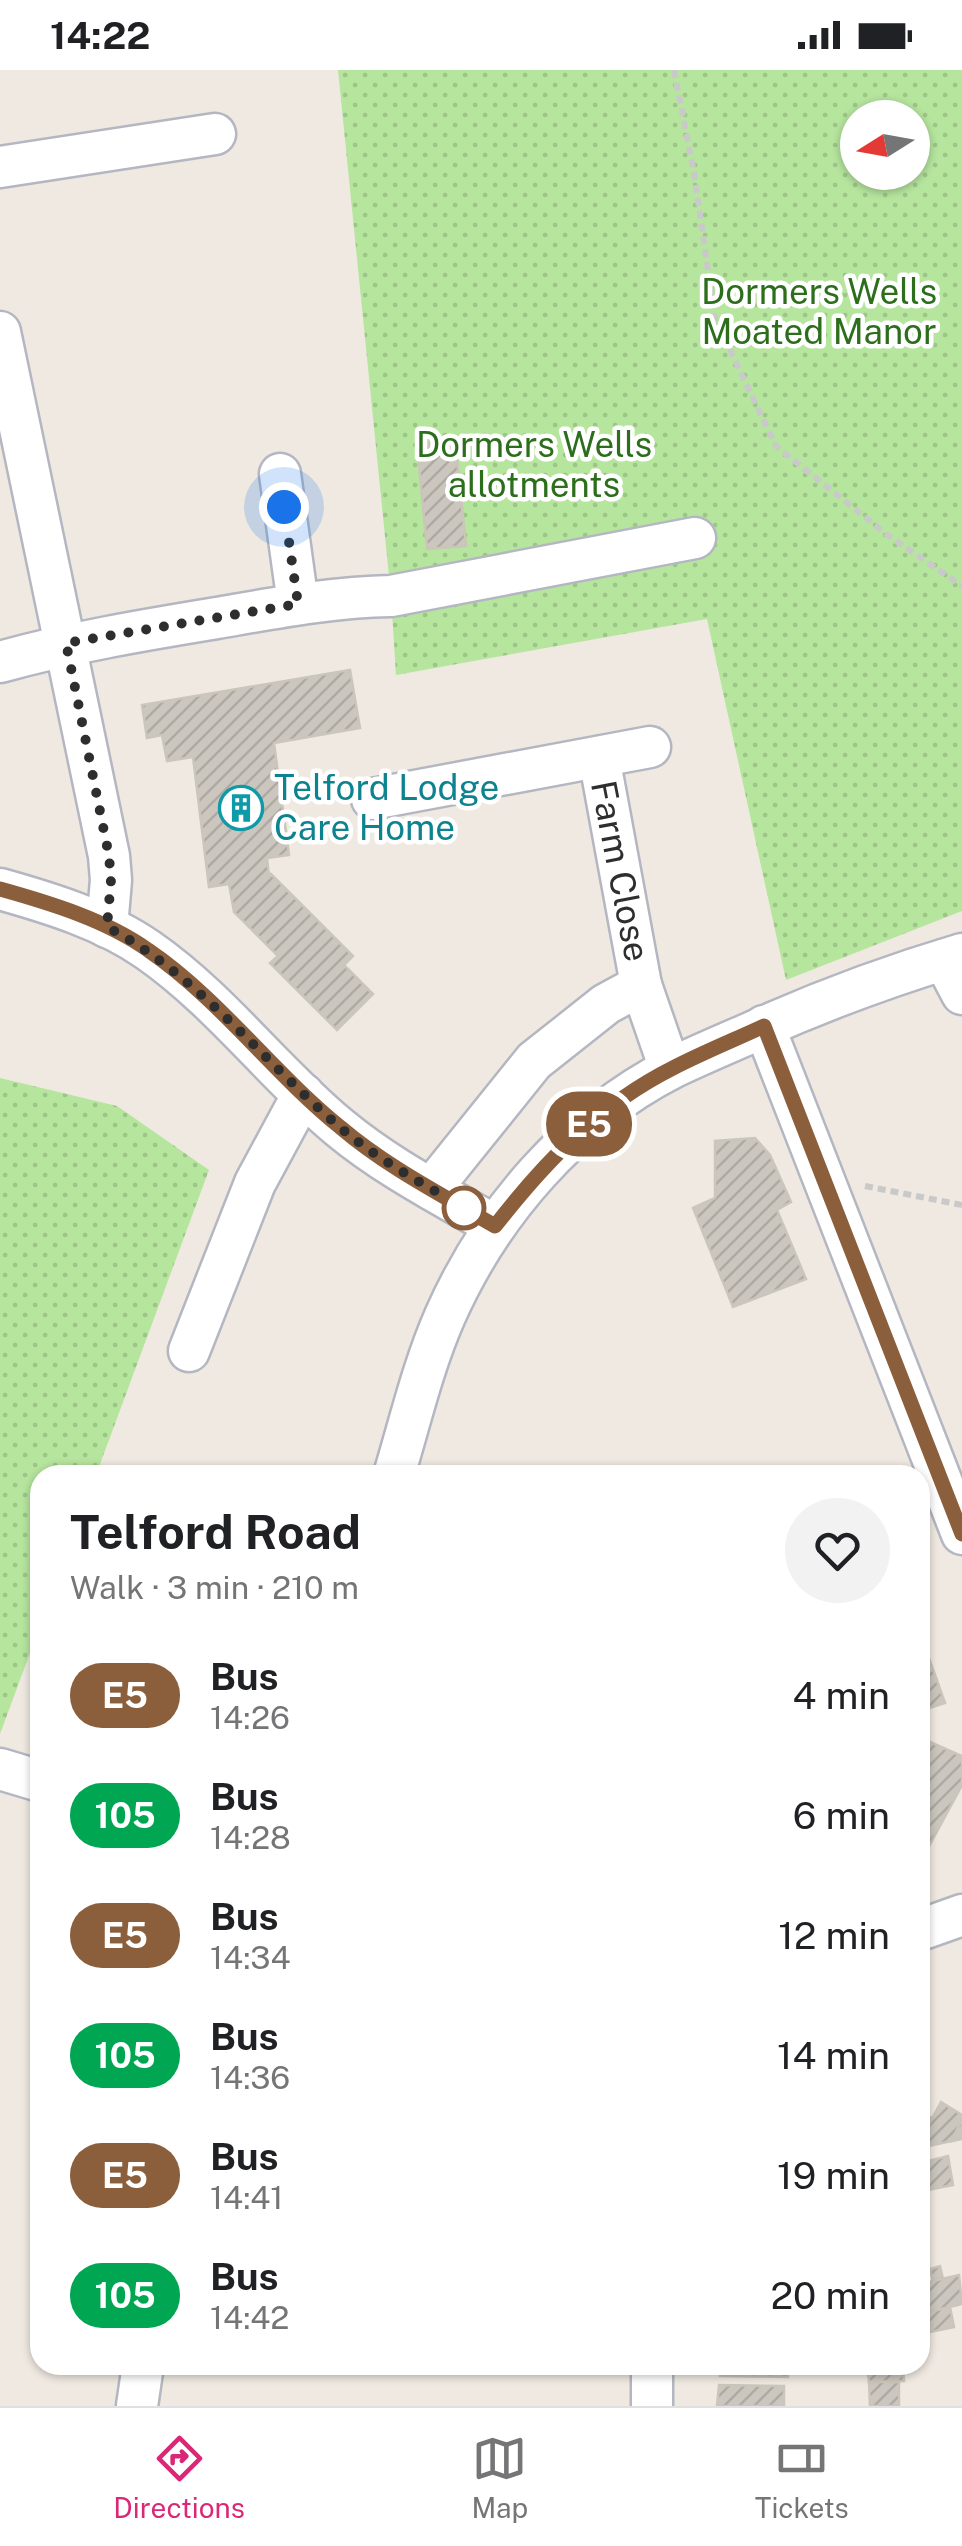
<!DOCTYPE html>
<meta charset="utf-8">
<style>
:root{--surface:#fff;--page:#f2f2f2;--text:#202124;--muted:#757577;--line:#e0e0e0;--accent:#db2777}
body{margin:0;font-family:"Public Sans",sans-serif;background:var(--page);color:var(--text);height:100vh;display:flex;flex-direction:column;font-size:38px;white-space:nowrap}
*{box-sizing:border-box;margin:0}
p{font-size:32px;color:var(--muted)}
.icon{flex:none;width:55px;height:55px;fill:none;stroke:currentColor;stroke-width:2;stroke-linecap:round;stroke-linejoin:round}
.map{position:relative;flex:1;overflow:hidden}
.details{position:absolute;left:30px;top:1395px;width:900px;height:910px;display:flex;flex-direction:column;background:var(--surface);border-radius:30px;box-shadow:0 2px 8px #0004}
.details>*{flex:none}
.badge{padding:0 20px;border-radius:32px;font-size:35px;line-height:65px}
.needle{width:65px;rotate:259deg}
.buttons{position:absolute;left:840px;top:30px;display:grid;gap:20px}
.buttons a{display:grid;place-items:center;width:90px;height:90px;border-radius:50%;background:var(--surface);box-shadow:0 2px 8px #0004;font-size:50px}
.you{position:absolute;width:50px;height:50px;margin:-25px;border:8px solid #fff;border-radius:50%;background:#1a73e8;box-shadow:0 0 0 15px #1a73e833}
.map>.badge{position:absolute;translate:-50% -50%;box-shadow:0 0 0 5px #fff}
.round{display:grid;place-items:center;flex:none;width:105px;height:105px;border-radius:52px;background:var(--page)}
.head{display:flex;align-items:center;justify-content:space-between;height:170px;padding:0 40px}
h1{font-size:48px;font-weight:700;line-height:75px}
ul{padding:0;list-style:none}
li{display:flex;align-items:center;gap:30px;height:120px;padding:0 40px}
li div{flex:1}
li b{display:block;font-size:38px}
li em{font-style:normal}
li .badge{min-width:110px;font-weight:700;text-align:center}
.status{display:flex;justify-content:space-between;align-items:center;height:70px;padding:0 50px;background:var(--surface);direction:ltr}
.status svg{height:28px;fill:currentColor}
.dock{display:flex;justify-content:space-around;align-items:center;height:140px;border-top:2px solid var(--line);background:var(--surface);font-size:28px;color:var(--muted)}
.dock a{display:grid;justify-items:center;gap:5px}
.dock .selected{color:var(--accent)}
.map>svg:first-child{display:block}
.park{fill:url(#park-dots);fill-rule:evenodd}
.building{fill:url(#building-hatch);stroke:#cbc5ba;stroke-width:2.5}
.lines{fill:none;stroke-linecap:round;stroke-linejoin:round}
.minor-casing{stroke:#b4b7c1;stroke-width:45}
.path{stroke:#c9c9c9;stroke-width:6;stroke-dasharray:8 5;stroke-linecap:butt}
.minor{stroke:#fff;stroke-width:40}
.line-casing{stroke:#fff;stroke-width:22}
.line{stroke:#8b5e3c;stroke-width:15}
.walk{stroke:#2e2e2e;stroke-width:10;stroke-dasharray:0 18}
.stop-dot{fill:#fff;stroke:#8b5e3c;stroke-width:5}
.labels{text-anchor:middle;stroke-width:9;stroke-linejoin:round;paint-order:stroke}
.park-label{font-size:35px;fill:#2c6e1b;stroke:#fff}
.culture-label{font-size:35px;fill:#0d838f;stroke:#fff;text-anchor:start}
.street-label{font-size:35px;fill:#2e2e2e;stroke:#fff}
</style>
<div class="status"><b>14:22</b><svg viewBox="0 0 49 12"><path d="M0 12V9h3v3zM5 12V6h3v6zM10 12V3h3v9zM15 12V0h3v12zM26 1h20v11H26zM47 4h2v5h-2z"/></svg></div>
<div class="map">
<svg width="962" height="2336" viewBox="0 0 962 2336">
<defs>
<pattern id="park-dots" width="8" height="8" patternUnits="userSpaceOnUse" patternTransform="scale(2.5)"><rect width="8" height="8" fill="#b6e59e"/><path d="M2 2h.1M6 6h.1" fill="none" stroke="#9dc588" stroke-width="1.8" stroke-linecap="round"/></pattern>
<pattern id="building-hatch" width="6" height="6" patternUnits="userSpaceOnUse" patternTransform="scale(2.5)"><rect width="6" height="6" fill="#cbc7bf"/><path d="M-1 1l2-2M0 6l6-6M5 7l2-2" fill="none" stroke="#afaba4"/></pattern>
</defs>
<rect width="100%" height="100%" fill="#efe9e1"/>
<g class="park">
<path d="M338 0H962V841L786 910 707 549 396 605 391 526ZM858 48H912V102H858Z"/>
<polygon points="0,1008 117,1036 209,1100 96,1405 40,1405 40,1556 0,1664"/>
</g>
<g class="building">
<polygon points="455,370 466,476 427,479 417,374"/>
<polygon points="350,600 360,658 274,673 289,785 267,788 269,806 271,804 353,886 344,895 373,924 337,960 270,893 278,886 234,842 229,814 209,817 193,687 167,691 162,665 147,668 142,635"/>
<polygon points="755,1068 770,1085 791,1132 777,1140 806,1209 733,1237 693,1138 715,1128 715,1071"/>
<polygon points="920,1563 945,1633 920,1641"/>
<polygon points="930,1672 962,1686 962,1715 920,1793 920,1691"/>
<polygon points="941,2032 962,2045 962,2049 952,2071 920,2078 920,2071"/>
<polygon points="920,2042 932,2048 920,2071"/>
<polygon points="962,2052 962,2069 952,2071 960,2053"/>
<polygon points="948,2086 953,2115 923,2121 920,2093"/>
<polygon points="940,2196 943,2209 933,2211 930,2199"/>
<polygon points="959,2205 962,2234 925,2243 920,2214"/>
<polygon points="950,2237 954,2257 921,2264 920,2244"/>
<polygon points="721,2295 789,2295 788,2307 720,2306"/>
<polygon points="867,2295 903,2295 904,2311 869,2312"/>
<polygon points="869,2312 899,2312 899,2336 870,2336"/>
<polygon points="719,2315 784,2316 784,2336 717,2336"/>
</g>
<g class="lines">
<defs>
<g id="minor">
<polyline points="0,97 215,64"/>
<polyline points="0,262 109,786 111,810 107,857"/>
<polyline points="280,404 298,534"/>
<path d="M0 592C72 572 144 560 217 548 275 538 332 527 391 526L695 468"/>
<polyline points="372,729 650,677"/>
<path d="M0 819C50 833 105 850 148 880 220 930 273 1003 340 1058 387 1097 442 1125 495 1156"/>
<polyline points="944,890 962,924"/>
<polyline points="641,915 670,999"/>
<polyline points="764,956 962,1464"/>
<polyline points="431,1119 534,991 606,934 641,915 599,687"/>
<polyline points="189,1281 255,1113 303,1024"/>
<path d="M394 1405C410 1352 423 1296 445 1246 491 1142 571 1050 672 998 697 986 723 975 748 964 818 932 888 906 962 884"/>
<polyline points="0,1699 40,1711"/>
<polyline points="920,1860 962,1845"/>
<polyline points="137,2336 143,2295"/>
<polyline points="652,2336 652,2295"/>
</g>
</defs>
<use href="#minor" class="minor-casing"/>
<g class="path">
<polyline points="674,0 694,103 715,249 776,376 886,464 962,516"/>
<polyline points="865,1116 962,1135"/>
</g>
<use href="#minor" class="minor"/>
</g>
<g class="lines">
<defs>
<path id="line" d="M0 819C50 833 106 850 148 880 220 929 273 1003 340 1057 387 1097 442 1125 495 1156 545 1092 599 1035 673 998 702 983 734 970 764 956L962 1464"/>
</defs>
<use href="#line" class="line-casing"/>
<use href="#line" class="line"/>
<path class="walk" d="M284 437 298 534 66 573 109 786 111 810 107 857C196 904 260 987 335 1053 373 1087 420 1112 464 1138"/>
</g>
<defs>
<symbol id="building-ring" viewBox="-11 -11 22 22"><circle r="9.5" fill="#fff" stroke="#0f9aa8" stroke-width="1.5"/><path d="M-4-6H4V6H1V3H-1V6H-4ZM-2.5-4.3h1.7v1.8h-1.7ZM.8-4.3h1.7v1.8H.8ZM-2.5-1h1.7V.8h-1.7ZM.8-1h1.7V.8H.8Z" fill="#0f9aa8"/></symbol>
</defs>
<g fill-rule="evenodd">
<use href="#building-ring" x="216" y="713" width="50" height="50"/>
</g>
<circle class="stop-dot" cx="464" cy="1138" r="20"/>
<g class="labels">
<g class="park-label">
<text x="819" y="234">Dormers Wells<tspan x="819" dy="40">Moated Manor</tspan></text>
<text x="534" y="387">Dormers Wells<tspan x="534" dy="40">allotments</tspan></text>
</g>
<g class="culture-label">
<text x="274" y="730">Telford Lodge<tspan x="274" dy="40">Care Home</tspan></text>
</g>
<g class="street-label">
<text transform="translate(620 801) rotate(79)" y="12">Farm Close</text>
</g>
</g>
</svg>
<div class="buttons">
<a><svg class="needle" viewBox="-14 -14 28 28"><path d="M0-13l5 13h-10z" fill="#e53935"/><path d="M0 13l5-13h-10z" fill="#757577"/></svg></a>
</div>
<div class="you" style="left:284px;top:437px"></div>
<b class="badge" style="left:589px;top:1054px;background:#8b5e3c;color:#fff">E5</b>
<section class="details">
<div class="head"><div><h1>Telford Road</h1><p>Walk · 3 min · 210 m</p></div><a class="round"><svg class="icon" aria-label="heart" viewBox="0 0 24 24"><path d="M12 20l-8-8c-3-5 5-10 8-4 3-6 11-1 8 4z"/></svg></a></div>
<ul>
<li><span class="badge" style="background:#8b5e3c;color:#fff">E5</span><div><b>Bus</b><p>14:26</p></div><em>4 min</em></li>
<li><span class="badge" style="background:#00a651;color:#fff">105</span><div><b>Bus</b><p>14:28</p></div><em>6 min</em></li>
<li><span class="badge" style="background:#8b5e3c;color:#fff">E5</span><div><b>Bus</b><p>14:34</p></div><em>12 min</em></li>
<li><span class="badge" style="background:#00a651;color:#fff">105</span><div><b>Bus</b><p>14:36</p></div><em>14 min</em></li>
<li><span class="badge" style="background:#8b5e3c;color:#fff">E5</span><div><b>Bus</b><p>14:41</p></div><em>19 min</em></li>
<li><span class="badge" style="background:#00a651;color:#fff">105</span><div><b>Bus</b><p>14:42</p></div><em>20 min</em></li>
</ul>
</section>
</div>
<nav class="dock">
<a class="selected"><svg class="icon" aria-label="directions" viewBox="0 0 24 24"><path d="M12 3l9 9-9 9-9-9zM9 14v-3h6M13 9l2 2-2 2"/></svg>Directions</a>
<a><svg class="icon" aria-label="map" viewBox="0 0 24 24"><path d="M3 6l6-2 6 2 6-2v14l-6 2-6-2-6 2zM9 4v14M15 6v14"/></svg>Map</a>
<a><svg class="icon" aria-label="tickets" viewBox="0 0 24 24"><path d="M3 7h18v10H3zM15 7v10"/></svg>Tickets</a>
</nav>
